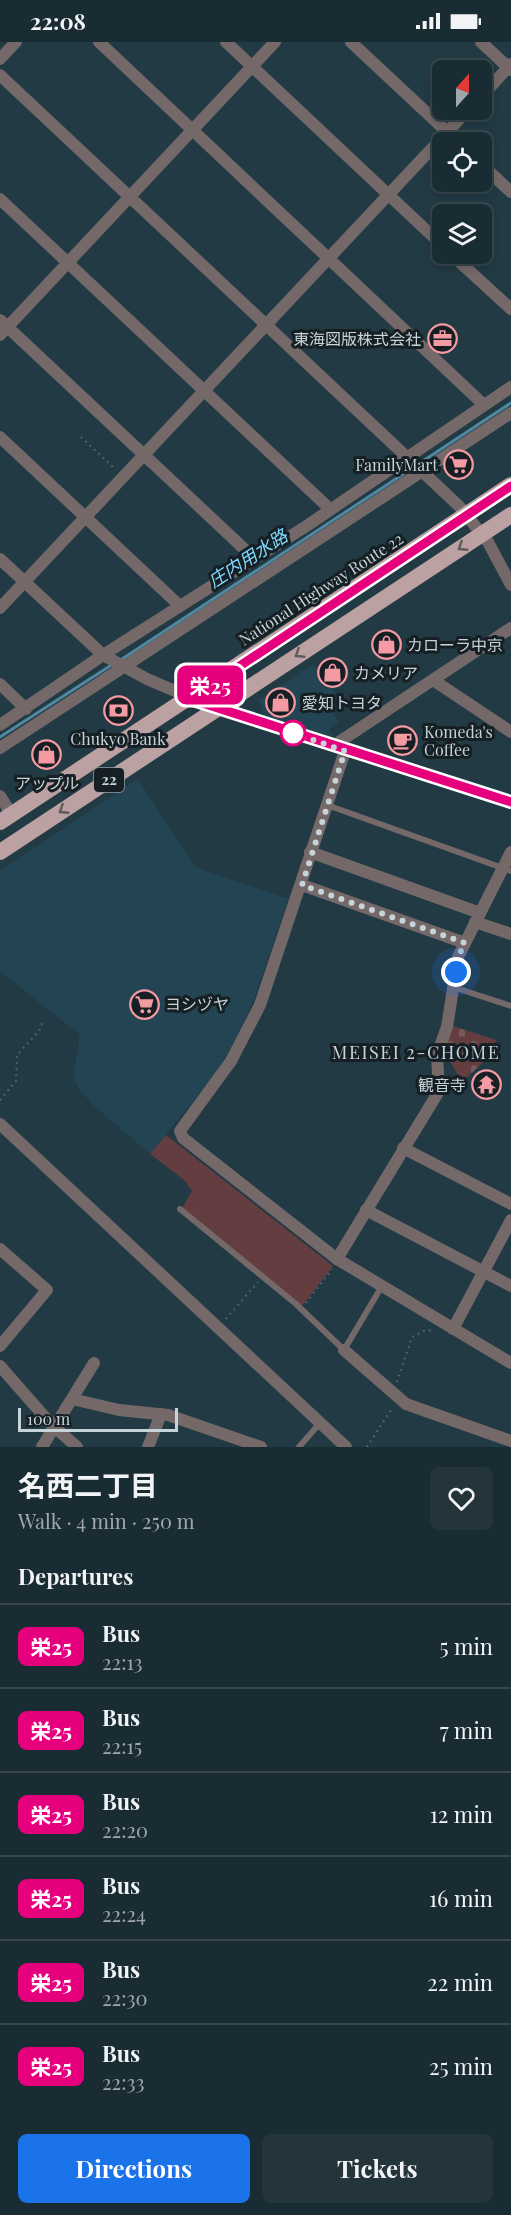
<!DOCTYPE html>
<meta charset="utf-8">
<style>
:root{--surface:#1a2c33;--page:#23343b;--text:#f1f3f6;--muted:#9fa7ac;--line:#38484e;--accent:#1a73e8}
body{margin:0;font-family:"Playfair Display","Noto Sans JP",serif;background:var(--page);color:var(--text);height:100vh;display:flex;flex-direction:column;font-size:22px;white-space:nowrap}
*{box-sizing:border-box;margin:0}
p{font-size:20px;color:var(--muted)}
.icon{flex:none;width:33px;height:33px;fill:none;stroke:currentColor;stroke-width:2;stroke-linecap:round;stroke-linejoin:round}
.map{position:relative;height:1405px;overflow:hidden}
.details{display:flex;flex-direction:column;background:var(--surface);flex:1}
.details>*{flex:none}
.badge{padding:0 12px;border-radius:9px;font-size:21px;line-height:39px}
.needle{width:39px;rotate:21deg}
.tools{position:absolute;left:432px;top:18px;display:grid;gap:12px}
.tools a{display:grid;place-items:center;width:60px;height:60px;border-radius:9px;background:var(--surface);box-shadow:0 3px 9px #0003,0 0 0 2px var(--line);font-size:30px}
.scale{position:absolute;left:18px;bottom:15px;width:160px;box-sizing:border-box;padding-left:6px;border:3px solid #c6d4da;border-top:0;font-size:16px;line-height:21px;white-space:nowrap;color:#c6d4da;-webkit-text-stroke:4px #151f24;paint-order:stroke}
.you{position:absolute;width:30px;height:30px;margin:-15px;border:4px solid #fff;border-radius:50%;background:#1a73e8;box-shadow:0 0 0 9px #1a73e833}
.map>.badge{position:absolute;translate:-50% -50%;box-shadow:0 0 0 3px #fff}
h2{padding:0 18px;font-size:22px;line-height:54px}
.round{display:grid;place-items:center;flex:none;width:63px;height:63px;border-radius:9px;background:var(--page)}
.overview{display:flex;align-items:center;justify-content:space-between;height:102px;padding:0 18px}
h1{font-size:28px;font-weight:700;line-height:45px}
.button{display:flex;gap:12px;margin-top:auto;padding:12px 18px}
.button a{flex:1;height:69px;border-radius:9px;background:var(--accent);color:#fff;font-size:24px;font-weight:700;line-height:69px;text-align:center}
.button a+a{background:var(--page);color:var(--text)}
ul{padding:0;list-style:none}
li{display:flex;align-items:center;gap:18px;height:84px;padding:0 18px;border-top:2px solid var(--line)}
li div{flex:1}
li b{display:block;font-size:22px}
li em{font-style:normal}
li .badge{min-width:66px;font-weight:700;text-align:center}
.status{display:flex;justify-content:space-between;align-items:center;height:42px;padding:0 30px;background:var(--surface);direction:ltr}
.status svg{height:16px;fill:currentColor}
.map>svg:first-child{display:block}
.built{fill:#234452}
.green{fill:#643d41}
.cemetery{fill:url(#cemetery-stones)}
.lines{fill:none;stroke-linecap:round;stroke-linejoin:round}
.stream{stroke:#4f89a1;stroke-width:3}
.path{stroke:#596e77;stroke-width:2;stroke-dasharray:1.5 4.5;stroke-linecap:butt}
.service{stroke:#746868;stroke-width:6}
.minor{stroke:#746868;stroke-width:12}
.tertiary{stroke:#746868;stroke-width:12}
.trunk{stroke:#bca1a2;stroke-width:16}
.oneway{stroke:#605a5d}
.line-casing{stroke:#fff;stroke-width:14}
.line{stroke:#e6007e;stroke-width:9}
.walk{stroke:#c6d4da;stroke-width:6;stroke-dasharray:0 10.8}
.stop-dot{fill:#fff;stroke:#e6007e;stroke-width:3}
.labels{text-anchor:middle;stroke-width:6;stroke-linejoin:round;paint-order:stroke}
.shield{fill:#151f24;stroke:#919ea3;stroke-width:1.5}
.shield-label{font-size:15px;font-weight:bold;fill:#c6d4da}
.poi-label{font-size:16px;fill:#c6d4da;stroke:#151f24;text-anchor:start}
.street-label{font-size:16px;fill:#c6d4da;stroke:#151f24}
.water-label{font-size:18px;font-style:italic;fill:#7fd9ff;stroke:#151f24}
.neighbourhood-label{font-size:18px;letter-spacing:1.5px;fill:#c6d4da;stroke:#151f24}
</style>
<div class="status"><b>22:08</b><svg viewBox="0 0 49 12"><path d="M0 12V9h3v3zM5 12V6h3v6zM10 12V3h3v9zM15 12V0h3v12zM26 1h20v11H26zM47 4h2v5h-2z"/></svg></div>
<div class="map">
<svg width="511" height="1405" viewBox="0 0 511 1405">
<defs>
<pattern id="cemetery-stones" width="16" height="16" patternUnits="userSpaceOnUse" patternTransform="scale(1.5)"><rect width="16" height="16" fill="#643d41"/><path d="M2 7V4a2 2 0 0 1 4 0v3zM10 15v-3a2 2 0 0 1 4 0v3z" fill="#79585c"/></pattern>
</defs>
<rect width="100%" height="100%" fill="#223a44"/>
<g class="built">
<polygon points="314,622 338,656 328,663 339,680 329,687 334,695 263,673 259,658"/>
<polygon points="138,737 195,825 288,857 253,960 236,997 215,1032 150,1112 94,1064 80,1048 73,1035 80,993 0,929 0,829"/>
</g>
<polygon class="green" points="166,1093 333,1224 302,1264 182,1166 192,1149 184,1138 150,1112"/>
<polygon class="cemetery" points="453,984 496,998 490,1014 462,1040 444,1009"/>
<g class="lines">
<g class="stream">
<polyline points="420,421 511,361"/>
<polyline points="119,619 414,425"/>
<polyline points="0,695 113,622"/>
</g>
<g class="path">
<polyline points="81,395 116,428"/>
<polyline points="0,1058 16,1039 17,1013 39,989 42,981"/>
<polyline points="306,1261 332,1227"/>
<polyline points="226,1277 258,1240"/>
<polyline points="397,1340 412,1295 424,1289 435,1288"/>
<polyline points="367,1405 393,1365"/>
</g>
<g class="service">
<polyline points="327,763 511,829"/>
<polyline points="453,945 511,964"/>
<polyline points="180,1167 296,1262 344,1308 382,1244"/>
<polyline points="299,1405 320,1381"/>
</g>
<g class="minor">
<polyline points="99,0 484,363"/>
<polyline points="226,0 442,203"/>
<polyline points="351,0 458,100"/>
<polyline points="481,0 511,28"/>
<polyline points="0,17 16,0"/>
<polyline points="482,54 511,22"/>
<polyline points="482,123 511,150"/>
<polyline points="0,157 330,467"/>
<polyline points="451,212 511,267"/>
<polyline points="0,278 254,516"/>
<polyline points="0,293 275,0"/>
<polyline points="0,395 180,564"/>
<polyline points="0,566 468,68"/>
<polyline points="433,638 511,690"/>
<polyline points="0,642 26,667"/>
<polyline points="0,683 103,613 308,483 511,345"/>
<polyline points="333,704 511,586"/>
<polyline points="0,706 511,371"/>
<polyline points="345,709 260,963 231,1019 180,1089 183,1096 337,1217 511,1321"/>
<polyline points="0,754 12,773"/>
<polyline points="310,810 480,871"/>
<polyline points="302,843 465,901"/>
<polyline points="475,880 511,892"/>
<polyline points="0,1082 346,1405"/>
<polyline points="403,1106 511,1162"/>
<polyline points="366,1168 511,1244"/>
<polyline points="0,1207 47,1248 0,1304"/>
<polyline points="337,1217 439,1049 437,1012 447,985 458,915 511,810"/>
<polyline points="453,1287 511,1178"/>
<polyline points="344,1308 406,1362 511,1399"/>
<polyline points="0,1324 50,1381 77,1405"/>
<polyline points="72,1357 119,1368 168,1373 261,1405"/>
<polyline points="42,1405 94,1321"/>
<polyline points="148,1405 161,1372"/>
</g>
<g class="tertiary">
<polyline points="0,33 459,464 488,500 511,543"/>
<polyline points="0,517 103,613 147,637 217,667 511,760"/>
</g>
<g class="trunk">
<polyline points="0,780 511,443"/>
<polyline points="0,810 511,473"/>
</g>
</g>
<defs><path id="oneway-chevron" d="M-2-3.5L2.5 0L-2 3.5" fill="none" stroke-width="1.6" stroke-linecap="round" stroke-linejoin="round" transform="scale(1.5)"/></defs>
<g class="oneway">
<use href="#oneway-chevron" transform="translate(462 505) rotate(147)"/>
<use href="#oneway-chevron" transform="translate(299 612) rotate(147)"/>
<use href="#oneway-chevron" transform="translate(63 768) rotate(147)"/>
</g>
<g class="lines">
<defs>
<polyline id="line" points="511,444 190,657 511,760"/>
</defs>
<use href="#line" class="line-casing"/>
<use href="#line" class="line"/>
<polyline class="walk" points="293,691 345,709 302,843 465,901 458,915 456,930"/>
</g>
<defs>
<symbol id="office-ring" viewBox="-11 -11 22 22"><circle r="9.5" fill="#151f24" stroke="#f49aa3" stroke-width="1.5"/><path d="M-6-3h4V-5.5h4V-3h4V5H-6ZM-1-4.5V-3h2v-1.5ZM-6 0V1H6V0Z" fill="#f49aa3"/></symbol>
<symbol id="supermarket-ring" viewBox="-11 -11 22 22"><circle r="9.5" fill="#151f24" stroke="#f49aa3" stroke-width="1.5"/><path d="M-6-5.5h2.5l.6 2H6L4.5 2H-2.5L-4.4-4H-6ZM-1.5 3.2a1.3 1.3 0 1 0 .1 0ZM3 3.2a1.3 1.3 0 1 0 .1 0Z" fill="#f49aa3"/></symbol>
<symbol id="shop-ring" viewBox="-11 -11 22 22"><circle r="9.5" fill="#151f24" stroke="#f49aa3" stroke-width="1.5"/><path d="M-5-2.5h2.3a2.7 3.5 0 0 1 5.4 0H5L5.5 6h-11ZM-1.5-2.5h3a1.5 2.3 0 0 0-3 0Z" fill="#f49aa3"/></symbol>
<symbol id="bank-ring" viewBox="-11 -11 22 22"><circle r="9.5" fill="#151f24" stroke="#f49aa3" stroke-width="1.5"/><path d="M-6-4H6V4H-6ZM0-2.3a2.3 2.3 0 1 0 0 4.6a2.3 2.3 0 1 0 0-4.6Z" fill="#f49aa3"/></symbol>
<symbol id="cafe-ring" viewBox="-11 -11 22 22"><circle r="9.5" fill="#151f24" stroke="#f49aa3" stroke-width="1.5"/><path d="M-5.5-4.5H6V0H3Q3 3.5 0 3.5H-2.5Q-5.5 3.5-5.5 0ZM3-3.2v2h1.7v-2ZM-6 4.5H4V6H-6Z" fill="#f49aa3"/></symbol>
<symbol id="temple-ring" viewBox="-11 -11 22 22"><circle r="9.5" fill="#151f24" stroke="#f49aa3" stroke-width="1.5"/><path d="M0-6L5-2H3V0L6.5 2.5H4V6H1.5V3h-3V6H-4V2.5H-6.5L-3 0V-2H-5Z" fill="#f49aa3"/></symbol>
</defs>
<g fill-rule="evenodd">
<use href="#office-ring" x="426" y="280" width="33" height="33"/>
<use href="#supermarket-ring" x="442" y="406" width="33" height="33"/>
<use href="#shop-ring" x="370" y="586" width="33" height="33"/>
<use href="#shop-ring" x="316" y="614" width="33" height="33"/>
<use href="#shop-ring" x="264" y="644" width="33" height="33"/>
<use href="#bank-ring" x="102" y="652" width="33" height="33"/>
<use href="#cafe-ring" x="386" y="682" width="33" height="33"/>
<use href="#shop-ring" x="30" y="696" width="33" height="33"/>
<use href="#supermarket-ring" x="128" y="946" width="33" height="33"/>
<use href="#temple-ring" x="470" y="1026" width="33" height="33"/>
</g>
<circle class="stop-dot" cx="293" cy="691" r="12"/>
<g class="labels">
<rect class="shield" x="94" y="726" width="30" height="24" rx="4.5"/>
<g class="shield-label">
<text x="109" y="743">22</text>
</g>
<g class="poi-label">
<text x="421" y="303" text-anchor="end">東海図版株式会社</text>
<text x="438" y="429" text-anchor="end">FamilyMart</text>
<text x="407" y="609">カローラ中京</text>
<text x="354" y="637">カメリア</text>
<text x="302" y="667">愛知トヨタ</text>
<text x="424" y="696">Komeda's<tspan x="424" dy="18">Coffee</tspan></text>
<text x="118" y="703" text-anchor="middle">Chukyo Bank</text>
<text x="47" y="747" text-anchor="middle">アップル</text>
<text x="165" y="968">ヨシヅヤ</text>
<text x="466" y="1049" text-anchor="end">観音寺</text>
</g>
<g class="street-label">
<text transform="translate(321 547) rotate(-33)" y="6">National Highway Route 22</text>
</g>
<g class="water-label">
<text transform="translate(248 517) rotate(-33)" y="6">庄内用水路</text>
</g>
<g class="neighbourhood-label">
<text x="416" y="1017">MEISEI 2-CHOME</text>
</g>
</g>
</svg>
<div class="tools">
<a><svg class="needle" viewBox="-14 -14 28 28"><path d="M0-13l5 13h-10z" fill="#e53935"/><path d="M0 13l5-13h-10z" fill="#9fa7ac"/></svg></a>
<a><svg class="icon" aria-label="locate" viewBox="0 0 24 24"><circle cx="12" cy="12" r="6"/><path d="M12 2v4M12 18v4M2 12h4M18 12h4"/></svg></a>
<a><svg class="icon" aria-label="layers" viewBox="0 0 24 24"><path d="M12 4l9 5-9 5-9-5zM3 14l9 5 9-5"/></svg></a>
</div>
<div class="scale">100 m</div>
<div class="you" style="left:456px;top:930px"></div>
<b class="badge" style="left:210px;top:643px;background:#e6007e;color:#fff">栄25</b>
</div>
<section class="details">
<div class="overview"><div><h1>名西二丁目</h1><p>Walk · 4 min · 250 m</p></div><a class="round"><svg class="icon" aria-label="heart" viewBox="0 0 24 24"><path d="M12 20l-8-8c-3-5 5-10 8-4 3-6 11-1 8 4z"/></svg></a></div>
<h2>Departures</h2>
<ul>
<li><span class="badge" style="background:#e6007e;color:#fff">栄25</span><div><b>Bus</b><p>22:13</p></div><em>5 min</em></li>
<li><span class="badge" style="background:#e6007e;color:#fff">栄25</span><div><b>Bus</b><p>22:15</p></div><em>7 min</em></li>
<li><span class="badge" style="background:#e6007e;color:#fff">栄25</span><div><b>Bus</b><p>22:20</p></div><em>12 min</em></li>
<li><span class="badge" style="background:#e6007e;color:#fff">栄25</span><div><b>Bus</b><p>22:24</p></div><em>16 min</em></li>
<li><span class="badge" style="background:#e6007e;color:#fff">栄25</span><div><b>Bus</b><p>22:30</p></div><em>22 min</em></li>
<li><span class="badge" style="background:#e6007e;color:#fff">栄25</span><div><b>Bus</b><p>22:33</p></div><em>25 min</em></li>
</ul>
<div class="button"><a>Directions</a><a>Tickets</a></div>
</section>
